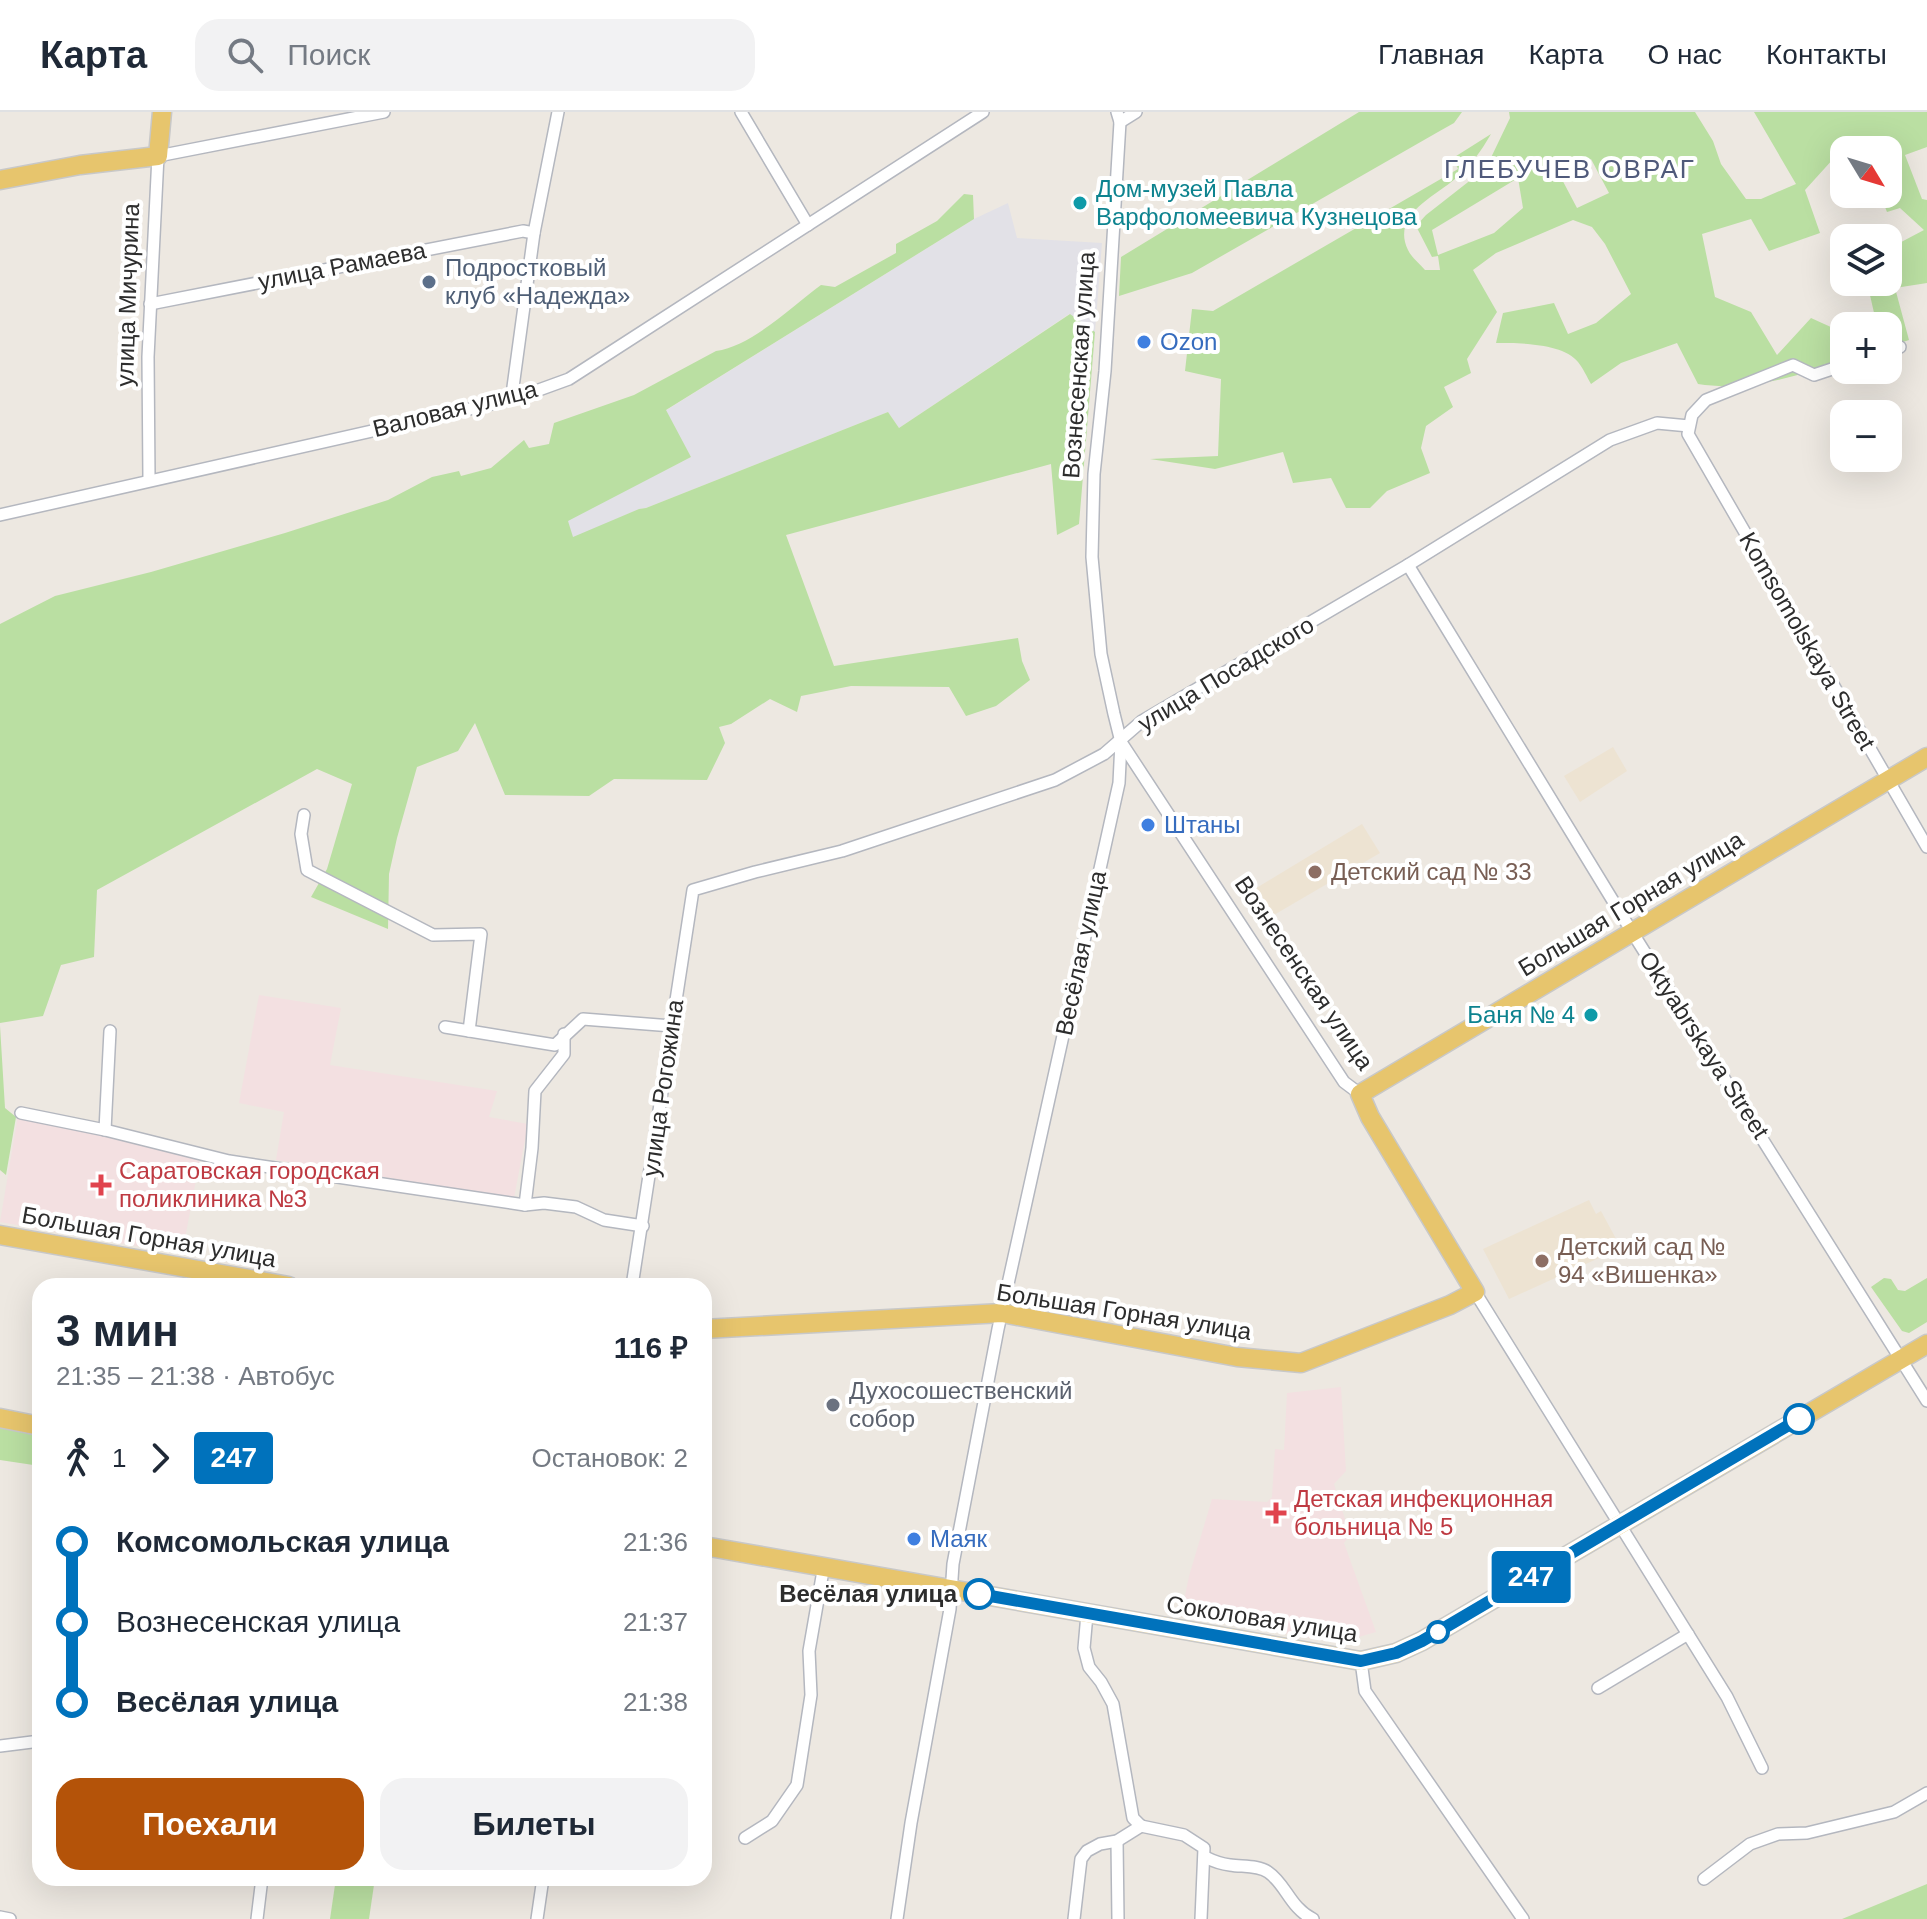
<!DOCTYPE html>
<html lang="ru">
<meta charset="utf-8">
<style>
:root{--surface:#fff;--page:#f2f2f3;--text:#1f2937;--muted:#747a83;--line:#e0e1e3;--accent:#b45309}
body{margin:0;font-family:Helvetica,sans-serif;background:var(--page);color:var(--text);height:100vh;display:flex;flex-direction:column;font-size:30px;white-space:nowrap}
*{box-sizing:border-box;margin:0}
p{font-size:26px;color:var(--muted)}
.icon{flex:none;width:44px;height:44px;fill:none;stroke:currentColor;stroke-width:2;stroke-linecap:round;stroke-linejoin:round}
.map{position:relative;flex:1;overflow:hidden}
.drawer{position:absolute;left:32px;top:1166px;width:680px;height:608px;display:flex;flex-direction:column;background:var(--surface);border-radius:24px;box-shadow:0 8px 32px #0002}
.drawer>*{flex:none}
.badge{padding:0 16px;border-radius:6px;font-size:28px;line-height:52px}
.needle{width:52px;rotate:128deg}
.tools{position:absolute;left:1830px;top:24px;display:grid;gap:16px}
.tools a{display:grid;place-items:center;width:72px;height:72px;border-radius:16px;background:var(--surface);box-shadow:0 8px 32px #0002;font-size:40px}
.map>.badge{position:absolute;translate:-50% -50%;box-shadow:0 0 0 4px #fff}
.legs{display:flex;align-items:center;gap:12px;height:88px;padding:0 24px;font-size:26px}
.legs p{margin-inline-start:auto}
.head{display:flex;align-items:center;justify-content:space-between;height:136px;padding:0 24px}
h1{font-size:44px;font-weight:800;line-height:60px}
.button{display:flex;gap:16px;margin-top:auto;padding:16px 24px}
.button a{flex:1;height:92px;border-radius:24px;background:var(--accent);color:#fff;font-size:32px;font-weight:800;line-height:92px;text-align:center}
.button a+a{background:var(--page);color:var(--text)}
ul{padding:0 24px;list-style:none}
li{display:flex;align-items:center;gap:28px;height:80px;font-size:30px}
li i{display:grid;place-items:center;width:12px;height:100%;margin:0 10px;background:currentColor}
li i::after{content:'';width:20px;height:20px;margin:-10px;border:6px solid;border-radius:50%;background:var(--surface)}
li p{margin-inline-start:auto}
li:first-child i{background:linear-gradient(#0000 50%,currentColor 0)}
li:last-child i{background:linear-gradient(currentColor 50%,#0000 0)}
header{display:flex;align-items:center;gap:48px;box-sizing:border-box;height:112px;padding:0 40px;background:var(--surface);border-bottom:2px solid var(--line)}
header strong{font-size:38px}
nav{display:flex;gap:44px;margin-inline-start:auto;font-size:28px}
.search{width:560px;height:72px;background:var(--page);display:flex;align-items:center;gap:20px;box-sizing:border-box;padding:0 28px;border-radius:24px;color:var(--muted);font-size:30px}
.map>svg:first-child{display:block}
.industrial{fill:#e2e1e7}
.education{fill:#ede3d2}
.medical{fill:#f3e0e1}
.green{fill:#badfa2;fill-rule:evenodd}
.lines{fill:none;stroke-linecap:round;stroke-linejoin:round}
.street-casing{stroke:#b4b7bf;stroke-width:14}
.primary-casing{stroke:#c8c8c8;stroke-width:21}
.street{stroke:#fff;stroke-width:11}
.primary{stroke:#e7c56d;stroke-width:18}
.line-1-casing{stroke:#fff;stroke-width:18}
.line-1{stroke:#0072bc;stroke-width:12}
.culture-dot{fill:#0f9aa8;stroke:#fff;stroke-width:3}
.service-dot{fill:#5c6f8a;stroke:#fff;stroke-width:3}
.shop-dot{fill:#3f7fe0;stroke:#fff;stroke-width:3}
.education-dot{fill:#8d6e63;stroke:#fff;stroke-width:3}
.health-dot{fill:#e0444e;stroke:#fff;stroke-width:3}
.worship-dot{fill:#6b7280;stroke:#fff;stroke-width:3}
.stop-1-dot{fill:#fff;stroke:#0072bc;stroke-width:4}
.labels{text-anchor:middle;stroke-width:8;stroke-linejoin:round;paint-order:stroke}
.culture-label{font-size:24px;fill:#0d838f;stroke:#fff;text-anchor:start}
.street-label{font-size:24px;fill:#2d2d2d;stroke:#fff}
.service-label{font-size:24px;fill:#4e5e75;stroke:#fff;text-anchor:start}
.shop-label{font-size:24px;fill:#366cbe;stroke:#fff;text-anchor:start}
.education-label{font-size:24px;fill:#785e54;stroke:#fff;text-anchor:start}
.health-label{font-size:24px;fill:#be3a42;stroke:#fff;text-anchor:start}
.worship-label{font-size:24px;fill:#5b616d;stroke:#fff;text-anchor:start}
.stop-label{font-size:24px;font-weight:bold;fill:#2d2d2d;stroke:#fff;text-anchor:end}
.neighbourhood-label{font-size:26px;letter-spacing:2px;fill:#505a7b;stroke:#fff}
</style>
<header>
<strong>Карта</strong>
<div class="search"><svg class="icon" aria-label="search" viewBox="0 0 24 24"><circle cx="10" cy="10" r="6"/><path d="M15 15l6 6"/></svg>Поиск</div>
<nav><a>Главная</a><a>Карта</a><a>О нас</a><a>Контакты</a></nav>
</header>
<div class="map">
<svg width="1927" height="1807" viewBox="0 0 1927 1807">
<rect width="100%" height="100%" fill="#ede8e1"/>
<polygon class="industrial" points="1008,91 1017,126 1102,131 1095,220 1069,202 899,316 888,300 646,396 639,397 573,426 567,408 691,345 665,299 974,107"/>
<g class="education">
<polygon points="1613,635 1627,659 1580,690 1564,664"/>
<polygon points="1362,712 1380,741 1260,811 1243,784"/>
<polygon points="1589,1088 1596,1102 1601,1099 1621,1136 1509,1187 1483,1137"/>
</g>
<g class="medical">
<polygon points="259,883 341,896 330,953 497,979 489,1005 528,1012 514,1086 276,1048 284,1000 239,991"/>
<polygon points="18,1004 202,1036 182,1142 0,1110"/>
<polygon points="1341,1275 1346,1359 1334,1372 1350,1423 1344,1431 1376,1520 1338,1531 1181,1503 1189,1464 1212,1387 1267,1390 1272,1385 1275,1337 1284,1338 1287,1281"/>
</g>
<g class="green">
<polygon points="1359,0 1462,0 1454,11 1438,20 1192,161 1119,184 1121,145"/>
<path d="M1509 0H1695L1713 29 1721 52 1746 87H1761L1796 72 1754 0H1927V35L1905 43 1922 87 1927 88V171L1895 176 1909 228 1888 235V214H1877L1867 170H1888V137L1924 118 1900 96 1887 100 1883 90 1874 82H1888V38H1870L1854 24 1805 78 1820 121 1769 139 1751 107 1702 122 1715 185 1751 200 1777 243 1811 206 1844 221V249C1797 264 1748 280 1698 272L1677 231 1621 251 1591 272C1587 265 1583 256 1578 250 1563 231 1518 231 1496 231L1503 201 1554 191 1568 222 1596 211 1631 182 1605 132 1592 115 1573 108 1496 141 1473 158 1497 200 1467 247 1471 261 1444 275 1453 295 1426 314 1421 336 1430 361 1387 379 1370 396H1346L1331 366 1293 371 1283 340 1215 357 1150 347 1218 344 1221 267 1185 259 1192 197 1213 199 1458 57 1453 46 1491 22C1481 39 1471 54 1455 67 1434 85 1391 103 1408 138 1411 145 1420 152 1425 158H1440L1438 144 1432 145 1416 114 1426 103 1486 56 1510 6ZM1591 47 1609 81 1577 96 1557 58ZM1518 66 1523 96 1494 121 1438 143 1432 118Z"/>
<path d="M964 82 973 83 974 107 666 298 691 345 568 409 573 425 639 397 646 396 888 300 899 316 1070 202 1095 220 1079 412 1057 423 1051 352 786 423 834 554 1018 526 1022 549 1030 568 996 594 966 604 949 575 851 574 801 584 797 600 770 587 731 612 719 615 725 631 707 668 614 667 589 684 505 683 475 611 458 639 417 655 397 726 389 762 388 817 311 785 327 757 352 672 317 657 97 778 94 845 61 853 43 904 0 911V512L55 484 151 460 285 421 388 388 432 365 459 359 461 364 491 356 524 328 529 336 549 332 554 311 634 283 716 239C752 234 791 195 821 173L835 175 896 141V132L937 109Z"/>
<polygon points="0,914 5,996 16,1005 6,1063 0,1058"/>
<polygon points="1884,1166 1891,1167 1898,1178 1905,1179 1927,1166 1927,1210 1909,1221 1902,1219 1871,1175"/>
<polygon points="0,1315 40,1323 40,1354 0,1348"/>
<polygon points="336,1766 375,1766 369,1807 330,1807"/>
<polygon points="1927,1772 1927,1807 1841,1807 1842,1807"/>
</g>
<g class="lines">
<defs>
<g id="street">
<polyline points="741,0 808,113"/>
<polyline points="1117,0 1120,10 1105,259 1094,362 1092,445 1101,542 1114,602 1121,630 1344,970 1360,982"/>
<polyline points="1120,10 1136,0"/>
<polyline points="150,192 523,119 534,121"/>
<polyline points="1888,239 1900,235"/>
<polyline points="1844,253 1814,263 1793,253 1706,288 1692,303 1688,322 1927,735"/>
<polyline points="514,287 513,275 534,121 558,0"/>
<polyline points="149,367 148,245 158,44 384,0"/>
<polyline points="0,403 514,287 569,267 983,0"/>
<polyline points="1408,453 1632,820 1927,1289"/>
<polyline points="304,703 301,722 307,758 433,823 481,822 469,919"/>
<polyline points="445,915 555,933 583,907 672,914"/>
<polyline points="21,1001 105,1018 229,1049 525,1093 544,1091 576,1095 604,1108 643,1114"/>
<polyline points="105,1018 110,919"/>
<polyline points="525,1093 532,1036 535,979 564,942 564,922"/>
<polyline points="632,1174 693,778 755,760 842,739 1055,668 1104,642 1142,609 1408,453 1610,328 1657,311 1689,314"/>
<polyline points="1475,1180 1727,1585 1762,1656"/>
<polyline points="1087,1502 1084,1536 1089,1555 1101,1570 1113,1592 1133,1706 1141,1714"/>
<polyline points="1361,1549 1365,1579 1523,1807"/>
<polyline points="1598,1576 1688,1522"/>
<polyline points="0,1634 40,1629"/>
<polyline points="1141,1714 1184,1723 1204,1736 1201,1807"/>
<polyline points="745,1726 772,1709 797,1673 811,1583 809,1539 824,1453"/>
<polyline points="1117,1729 1118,1807"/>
<path d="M1205 1745C1213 1749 1221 1752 1230 1753 1242 1755 1258 1753 1268 1760 1286 1772 1290 1796 1313 1807"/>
<polyline points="1704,1767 1750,1732 1778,1722 1807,1721 1894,1700 1927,1681"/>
<polyline points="0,1805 10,1807"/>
<polyline points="257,1807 262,1766"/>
<polyline points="537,1807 543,1766"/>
<polyline points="897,1807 911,1711 950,1497 953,1452 998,1217 1119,671 1121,630"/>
<polyline points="1074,1807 1081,1747 1087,1739 1100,1732 1117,1729 1141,1714"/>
</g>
<g id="primary">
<polyline points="0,68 80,53 158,44 162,0"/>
<polyline points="0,1123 289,1174"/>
<polyline points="704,1217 1002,1201 1237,1245 1301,1251 1450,1193 1475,1180 1370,1005 1360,982 1927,645"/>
<polyline points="0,1306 40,1314"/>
<polyline points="704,1434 1361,1549 1396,1541 1422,1529 1927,1232"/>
</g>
</defs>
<use href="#street" class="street-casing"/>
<use href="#primary" class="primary-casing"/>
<use href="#street" class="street"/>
<use href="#primary" class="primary"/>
</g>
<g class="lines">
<defs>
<polyline id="line-1" points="979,1482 1361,1549 1396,1541 1422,1529 1799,1307"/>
</defs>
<use href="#line-1" class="line-1-casing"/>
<use href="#line-1" class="line-1"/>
</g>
<g class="culture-dot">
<circle cx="1080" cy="91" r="8"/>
<circle cx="1591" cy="903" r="8"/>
</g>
<circle class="service-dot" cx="429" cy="170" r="8"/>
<g class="shop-dot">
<circle cx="1144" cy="230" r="8"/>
<circle cx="1148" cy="713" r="8"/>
<circle cx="914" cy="1427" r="8"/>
</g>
<g class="education-dot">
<circle cx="1315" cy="760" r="8"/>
<circle cx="1542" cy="1149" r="8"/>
</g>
<g class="health-dot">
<path d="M97 1061h8v8h8v8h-8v8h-8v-8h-8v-8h8z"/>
<path d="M1272 1389h8v8h8v8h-8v8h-8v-8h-8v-8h8z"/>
</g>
<circle class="worship-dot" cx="833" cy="1293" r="8"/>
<g class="stop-1-dot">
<circle cx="1799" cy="1307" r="14"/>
<circle cx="979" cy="1482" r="14"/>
<circle cx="1438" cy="1520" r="10"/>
</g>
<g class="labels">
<g class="culture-label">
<text x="1096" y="85">Дом-музей Павла<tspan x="1096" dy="28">Варфоломеевича Кузнецова</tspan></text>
<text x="1575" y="911" text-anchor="end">Баня № 4</text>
</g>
<g class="street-label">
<text transform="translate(342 154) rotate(-11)" y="8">улица Рамаева</text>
<text transform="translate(128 183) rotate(-88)" y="8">улица Мичурина</text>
<text transform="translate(1079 253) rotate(-86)" y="8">Вознесенская улица</text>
<text transform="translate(455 297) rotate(-14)" y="8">Валовая улица</text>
<text transform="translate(1807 529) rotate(60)" y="8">Komsomolskaya Street</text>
<text transform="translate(1226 562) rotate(-31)" y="8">улица Посадского</text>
<text transform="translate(1631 792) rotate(-31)" y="8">Большая Горная улица</text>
<text transform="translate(1081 841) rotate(-78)" y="8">Весёлая улица</text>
<text transform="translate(1304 861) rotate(56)" y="8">Вознесенская улица</text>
<text transform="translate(1704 933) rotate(57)" y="8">Oktyabrskaya Street</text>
<text transform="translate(663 976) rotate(-82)" y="8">улица Рогожина</text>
<text transform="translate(149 1125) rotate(10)" y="8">Большая Горная улица</text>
<text transform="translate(1124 1200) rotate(9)" y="8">Большая Горная улица</text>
<text transform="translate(1262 1507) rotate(9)" y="8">Соколовая улица</text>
</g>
<g class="service-label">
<text x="445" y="164">Подростковый<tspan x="445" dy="28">клуб «Надежда»</tspan></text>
</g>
<g class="shop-label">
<text x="1160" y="238">Ozon</text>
<text x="1164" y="721">Штаны</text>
<text x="930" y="1435">Маяк</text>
</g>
<g class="education-label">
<text x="1331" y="768">Детский сад № 33</text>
<text x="1558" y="1143">Детский сад №<tspan x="1558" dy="28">94 «Вишенка»</tspan></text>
</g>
<g class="health-label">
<text x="119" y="1067">Саратовская городская<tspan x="119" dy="28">поликлиника №3</tspan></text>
<text x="1294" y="1395">Детская инфекционная<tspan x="1294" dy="28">больница № 5</tspan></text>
</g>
<g class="worship-label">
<text x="849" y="1287">Духосошественский<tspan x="849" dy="28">собор</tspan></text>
</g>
<g class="stop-label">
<text x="957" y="1490">Весёлая улица</text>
</g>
<g class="neighbourhood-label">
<text x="1570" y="66">ГЛЕБУЧЕВ ОВРАГ</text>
</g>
</g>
</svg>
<div class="tools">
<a><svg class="needle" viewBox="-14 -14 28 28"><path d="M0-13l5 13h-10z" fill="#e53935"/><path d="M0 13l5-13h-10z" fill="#747a83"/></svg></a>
<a><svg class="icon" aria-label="layers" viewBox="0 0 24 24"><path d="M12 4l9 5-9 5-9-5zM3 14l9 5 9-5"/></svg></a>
<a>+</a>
<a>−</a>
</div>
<b class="badge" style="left:1531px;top:1465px;background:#0072bc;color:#fff">247</b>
<section class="drawer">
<div class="head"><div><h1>3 мин</h1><p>21:35 – 21:38 · Автобус</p></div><b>116 ₽</b></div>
<div class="legs"><svg class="icon" aria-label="walk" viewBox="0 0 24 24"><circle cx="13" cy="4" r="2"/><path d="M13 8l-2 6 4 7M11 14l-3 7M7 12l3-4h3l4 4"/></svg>1<svg class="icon" aria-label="forward" viewBox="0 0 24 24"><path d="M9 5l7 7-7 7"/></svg><b class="badge" style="background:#0072bc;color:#fff">247</b><p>Остановок: 2</p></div>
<ul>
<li><i style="color:#0072bc"></i><b>Комсомольская улица</b><p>21:36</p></li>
<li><i style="color:#0072bc"></i><span>Вознесенская улица</span><p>21:37</p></li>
<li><i style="color:#0072bc"></i><b>Весёлая улица</b><p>21:38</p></li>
</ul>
<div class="button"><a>Поехали</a><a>Билеты</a></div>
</section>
</div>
